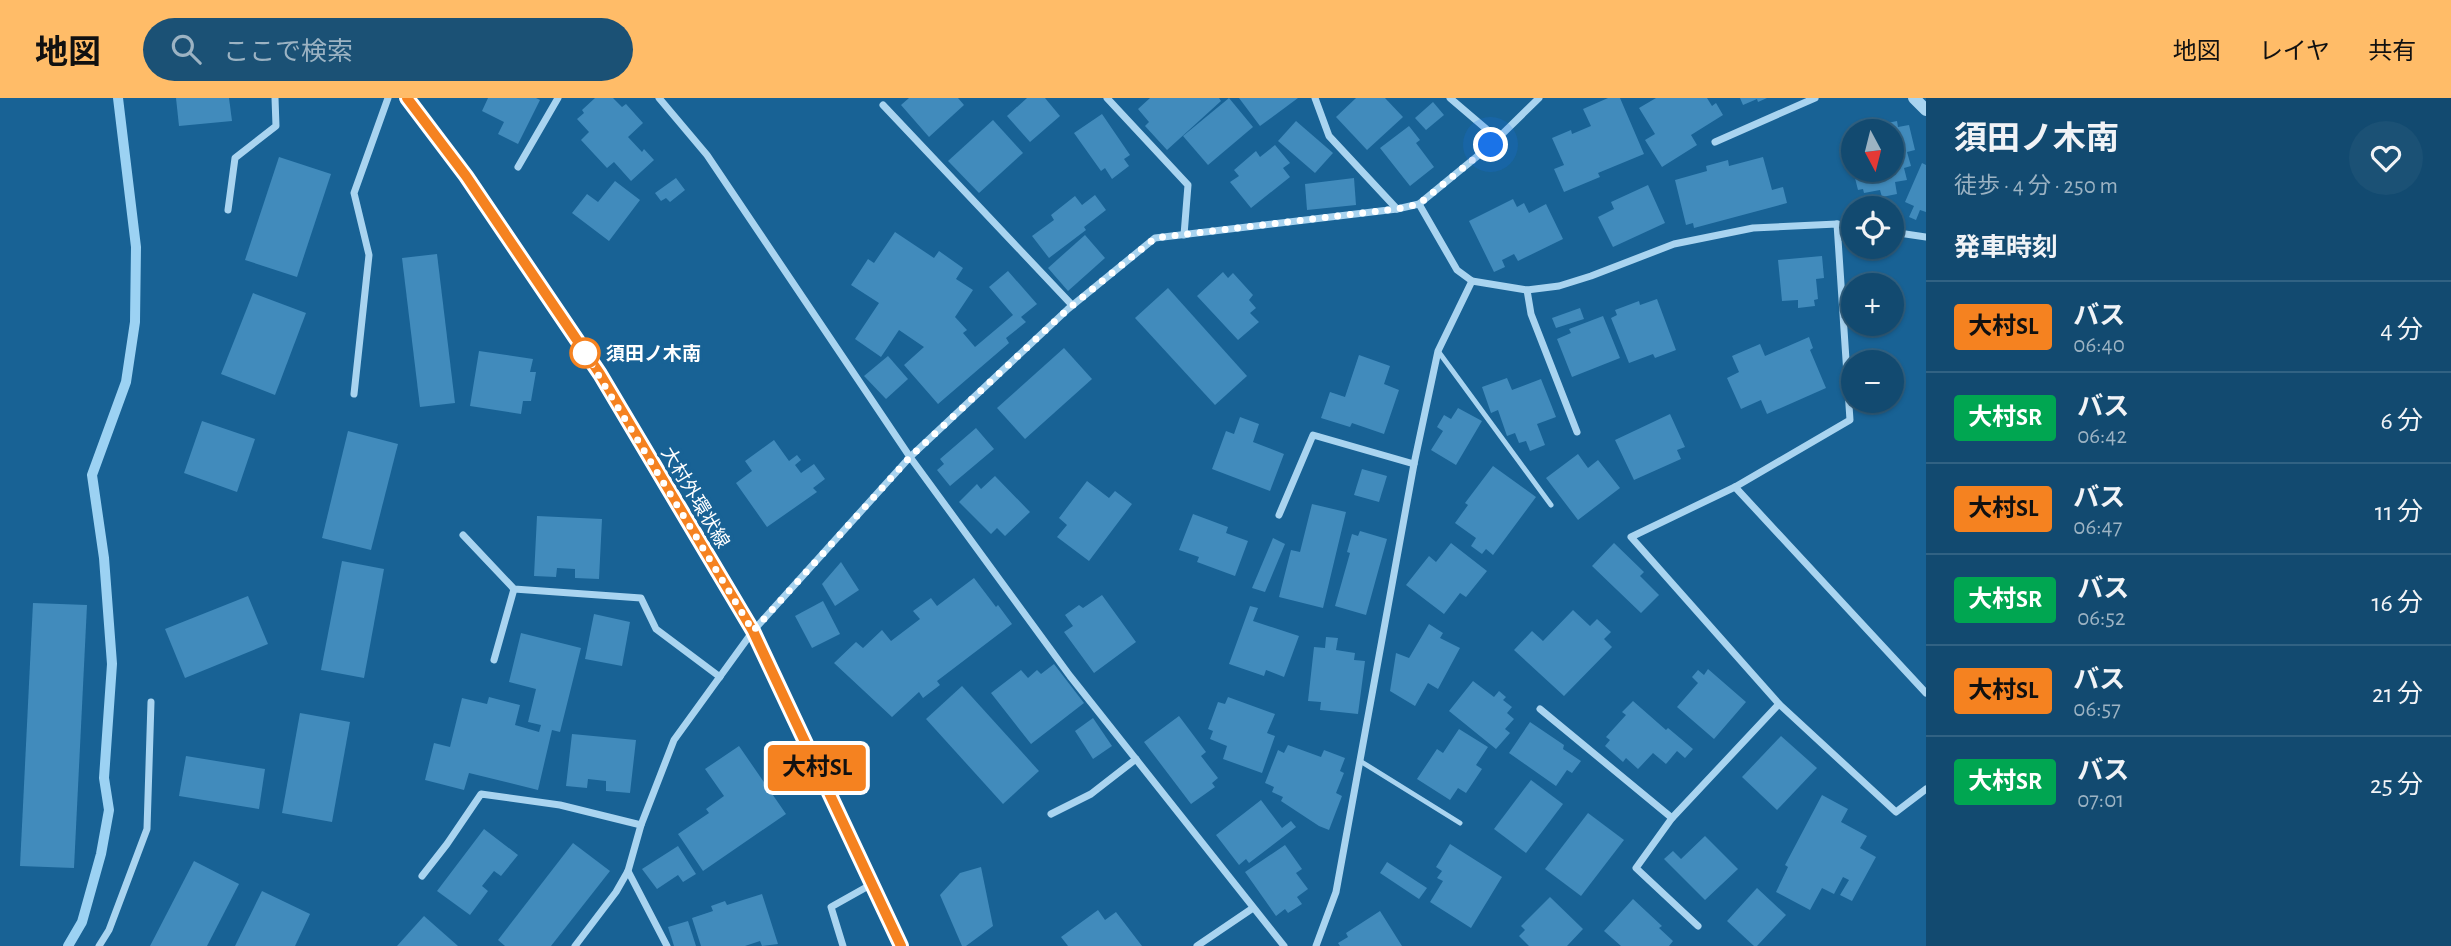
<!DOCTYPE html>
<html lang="ja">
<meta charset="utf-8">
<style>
:root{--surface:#124a70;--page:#1b5175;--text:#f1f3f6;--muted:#9cb3c3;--line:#316283;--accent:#ffbc68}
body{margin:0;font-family:"Alegreya Sans","Noto Sans JP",sans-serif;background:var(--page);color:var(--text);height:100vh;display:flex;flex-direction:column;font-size:26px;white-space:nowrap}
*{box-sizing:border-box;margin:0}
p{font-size:23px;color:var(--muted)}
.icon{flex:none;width:38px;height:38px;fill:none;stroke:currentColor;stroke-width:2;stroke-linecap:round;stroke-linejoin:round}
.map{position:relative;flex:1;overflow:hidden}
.details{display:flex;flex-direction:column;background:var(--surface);width:525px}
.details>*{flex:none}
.badge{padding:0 14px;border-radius:5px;font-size:24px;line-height:46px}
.needle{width:46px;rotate:173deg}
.controls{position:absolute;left:1841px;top:21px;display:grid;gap:14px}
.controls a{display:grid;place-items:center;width:63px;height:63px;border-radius:50%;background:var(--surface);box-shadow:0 2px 5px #0004,0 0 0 2px var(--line);font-size:35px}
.you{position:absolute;width:35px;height:35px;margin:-18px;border:5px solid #fff;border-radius:50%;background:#1a73e8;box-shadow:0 0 0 10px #1a73e833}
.map>.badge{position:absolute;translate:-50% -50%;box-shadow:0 0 0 4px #fff}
h2{padding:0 28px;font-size:26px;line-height:63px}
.round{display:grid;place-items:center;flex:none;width:74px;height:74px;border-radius:37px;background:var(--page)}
.headline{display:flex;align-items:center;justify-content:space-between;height:119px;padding:0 28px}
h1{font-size:33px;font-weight:700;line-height:52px}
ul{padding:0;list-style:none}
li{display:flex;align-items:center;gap:21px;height:91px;padding:0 28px;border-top:2px solid var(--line)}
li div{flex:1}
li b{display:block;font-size:26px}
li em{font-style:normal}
li .badge{min-width:77px;font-weight:700;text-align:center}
header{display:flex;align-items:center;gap:42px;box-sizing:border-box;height:98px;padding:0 35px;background:var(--accent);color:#111}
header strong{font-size:33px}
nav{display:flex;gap:38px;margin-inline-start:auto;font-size:24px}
.search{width:490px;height:63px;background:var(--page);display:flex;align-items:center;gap:18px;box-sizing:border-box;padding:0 24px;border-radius:38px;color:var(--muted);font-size:26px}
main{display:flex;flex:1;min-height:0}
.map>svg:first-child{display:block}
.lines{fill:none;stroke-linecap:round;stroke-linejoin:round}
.stream{stroke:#9cd2f3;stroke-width:10}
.building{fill:#418bbc}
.service{stroke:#a9d4f0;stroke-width:5}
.minor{stroke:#a9d4f0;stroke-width:7}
.tertiary{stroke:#a9d4f0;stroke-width:12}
.secondary{stroke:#d7ecfb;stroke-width:14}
.line-casing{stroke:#fff;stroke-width:16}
.line{stroke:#f58220;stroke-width:10}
.walk{stroke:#fff;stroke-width:7;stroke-dasharray:0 12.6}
.stop-dot{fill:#fff;stroke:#f58220;stroke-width:3.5}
.labels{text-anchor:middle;stroke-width:7;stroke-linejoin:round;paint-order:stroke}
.stop-label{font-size:19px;font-weight:bold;fill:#fff;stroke:#186295;text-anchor:start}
.street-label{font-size:19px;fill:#fff;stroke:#186295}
</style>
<header>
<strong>地図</strong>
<div class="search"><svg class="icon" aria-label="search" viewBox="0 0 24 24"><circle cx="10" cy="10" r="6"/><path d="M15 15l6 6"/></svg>ここで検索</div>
<nav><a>地図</a><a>レイヤ</a><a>共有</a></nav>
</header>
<main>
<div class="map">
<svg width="1926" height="848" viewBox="0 0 1926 848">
<rect width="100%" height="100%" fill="#186295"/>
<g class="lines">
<polyline class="stream" points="68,848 82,824 101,756 109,712 104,680 112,566 104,460 92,377 126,284 135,224 136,149 118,0"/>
</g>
<g class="building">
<polygon points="176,0 229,0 232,23 179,28"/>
<polygon points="488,0 536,0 540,2 518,46 498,36 504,24 482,13"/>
<polygon points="595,0 613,0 622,9 626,6 643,25 628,39 642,54 644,51 654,62 631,83 614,64 607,70 581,42 589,34 577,21 584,15 582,12"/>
<polygon points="909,0 958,0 964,7 929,39 901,7"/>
<polygon points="1027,0 1045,0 1060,18 1030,44 1007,18"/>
<polygon points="1150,0 1219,0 1221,3 1167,52 1145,28 1149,24 1138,11"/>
<polygon points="1229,0 1253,29 1208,67 1183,38"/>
<polygon points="1239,0 1298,0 1260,28"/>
<polygon points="1356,0 1385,0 1403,19 1367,52 1336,19"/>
<polygon points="1608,0 1620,0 1644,56 1598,75 1600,79 1564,94 1554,71 1564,67 1552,40 1571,32 1572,36 1591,28 1583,11"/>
<polygon points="1656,0 1707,0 1712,8 1716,5 1723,17 1691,37 1697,47 1662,69 1645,42 1655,36 1639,10"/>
<polygon points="1740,0 1767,0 1758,4 1757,1 1743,7"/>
<polygon points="1433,4 1444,17 1426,32 1415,20"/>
<polygon points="1102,16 1130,57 1124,61 1129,68 1112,81 1105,70 1101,73 1074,35"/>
<polygon points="993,22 1023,55 979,95 948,63"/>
<polygon points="1296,23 1333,55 1315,75 1278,43"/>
<polygon points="1897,23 1898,29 1909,27 1915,52 1907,54 1911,68 1904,70 1907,82 1895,84 1897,96 1882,99 1880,92 1864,95 1863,91 1858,92 1853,72 1892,72 1892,33 1879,33 1878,27"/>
<polygon points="1409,28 1420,42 1416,45 1434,69 1410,88 1380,50"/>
<polygon points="1853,38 1853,65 1852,65 1846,39"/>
<polygon points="1275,47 1290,65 1283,70 1290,79 1251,110 1230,84 1239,78 1234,72 1256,53 1260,59"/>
<polygon points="279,59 331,76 297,179 245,162"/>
<polygon points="1763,59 1772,92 1783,89 1787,105 1694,130 1693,125 1686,127 1675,82 1707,73 1706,68 1728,62 1729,68"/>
<polygon points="1922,65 1926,67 1926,114 1920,112 1916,122 1909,119 1914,108 1905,104"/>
<polygon points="676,80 685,92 670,104 666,100 661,103 655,95"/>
<polygon points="1354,80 1356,107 1307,112 1305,86"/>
<polygon points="615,83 640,102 609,143 572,115 587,96 598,104"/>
<polygon points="1648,87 1665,125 1613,149 1598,119 1614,111 1611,104"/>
<polygon points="1095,97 1106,112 1084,129 1086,132 1049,160 1032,138 1054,122 1051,117 1075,98 1082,107"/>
<polygon points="1513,101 1517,109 1524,105 1529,115 1546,106 1563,141 1518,163 1514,156 1502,162 1505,169 1494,174 1469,123"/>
<polygon points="895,134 934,160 939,153 963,170 956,181 973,192 955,219 967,232 963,235 975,249 1013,217 989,189 1008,173 1037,206 1021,219 1026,224 1006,240 1009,245 938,306 904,267 924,249 899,232 881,259 855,241 879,205 851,187 868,161 874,165"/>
<polygon points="1085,137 1105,160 1068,193 1048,170"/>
<polygon points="437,156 455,305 420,309 402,160"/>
<polygon points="1822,158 1824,180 1816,181 1818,201 1814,202 1815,208 1798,210 1798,202 1782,203 1778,162"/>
<polygon points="1223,174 1228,180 1233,175 1253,197 1249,202 1256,210 1250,215 1259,224 1238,242 1197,198"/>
<polygon points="1168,190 1247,278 1215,307 1135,220"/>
<polygon points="253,195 306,215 275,297 221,276"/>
<polygon points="1657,201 1676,252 1655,260 1653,256 1629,265 1611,220 1617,217 1615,212 1639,203 1640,207"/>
<polygon points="1580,210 1584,221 1556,230 1552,220"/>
<polygon points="1603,218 1620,260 1572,279 1557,241 1571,235 1569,231"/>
<polygon points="1809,239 1813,250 1810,252 1826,290 1767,316 1761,302 1741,311 1727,280 1739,274 1732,258 1760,246 1765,258"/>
<polygon points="1064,250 1092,281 1025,341 997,310"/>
<polygon points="479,253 533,261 530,274 536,274 531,303 523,303 521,316 470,308"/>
<polygon points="1359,257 1390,268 1384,286 1399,292 1384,336 1352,325 1350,329 1321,320 1330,294 1345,299"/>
<polygon points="888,258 908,281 886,301 864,278"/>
<polygon points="1507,280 1512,292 1541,281 1556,319 1537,326 1545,347 1530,353 1526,343 1519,345 1515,335 1507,338 1498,312 1491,315 1482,289"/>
<polygon points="1458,310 1482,323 1456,367 1431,352 1443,333 1437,329 1444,317 1451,321"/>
<polygon points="1670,316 1685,349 1677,352 1681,361 1634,382 1615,342"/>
<polygon points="1240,319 1259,326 1253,344 1284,356 1270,393 1212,371 1226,333 1234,336"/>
<polygon points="202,323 255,341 237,394 184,375"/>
<polygon points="976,330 994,351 950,388 937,372 944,366 940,361"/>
<polygon points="348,333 398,346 371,452 322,440"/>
<polygon points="774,342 789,363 797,357 801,362 795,367 801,375 814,366 825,381 813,390 817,394 767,429 736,385 752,373 745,363"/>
<polygon points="1578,356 1588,370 1598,362 1620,390 1578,422 1546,380"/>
<polygon points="1493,368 1536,399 1493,457 1486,451 1482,456 1471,448 1476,440 1455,425 1468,407 1465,405"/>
<polygon points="1362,371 1387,378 1379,404 1354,397"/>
<polygon points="995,378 1030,414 1005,438 997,430 991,436 959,404 977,386 981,391"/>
<polygon points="1087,383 1109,400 1115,393 1132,406 1089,463 1057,439 1067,427 1059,420"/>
<polygon points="1312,406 1346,414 1323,510 1279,499 1291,452 1300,454"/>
<polygon points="1193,416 1228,429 1226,435 1248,443 1235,478 1197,464 1199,459 1179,452"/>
<polygon points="537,418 602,421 599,481 575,480 575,471 557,470 556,479 534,478"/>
<polygon points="1360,433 1387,441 1366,517 1335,508 1350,455 1347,454 1352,436 1358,438"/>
<polygon points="1273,440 1285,446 1265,494 1252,490"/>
<polygon points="1451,445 1487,473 1466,499 1460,495 1444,516 1406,487 1429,458 1436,464"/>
<polygon points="1614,445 1644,474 1640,478 1659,497 1641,515 1592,468"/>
<polygon points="342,463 384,471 364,580 321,572"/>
<polygon points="841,464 859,492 835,508 822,486"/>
<polygon points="974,480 996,509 998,507 1012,526 937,583 940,587 923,600 919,594 892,619 834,565 856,544 863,550 882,532 891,543 920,521 913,513 931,500 937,508"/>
<polygon points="1102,497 1136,544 1094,575 1064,534 1073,528 1065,517 1079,507 1083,510"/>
<polygon points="248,498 268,546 185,580 165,531"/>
<polygon points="823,503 840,536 812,550 795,518"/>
<polygon points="33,505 87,507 74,770 20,768"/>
<polygon points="1250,508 1258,510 1253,523 1299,538 1284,579 1266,572 1264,578 1229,566"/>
<polygon points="1573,512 1590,528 1597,521 1611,534 1604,541 1612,549 1564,598 1514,552 1532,533 1543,543"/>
<polygon points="594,516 630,524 622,568 585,561"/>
<polygon points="1429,526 1443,535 1440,540 1460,550 1438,591 1428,585 1415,608 1390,593 1396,555 1409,560"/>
<polygon points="521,535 581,550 560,634 552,632 538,692 469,675 464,692 425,682 434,645 450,649 462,600 487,606 489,599 520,607 515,627 539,634 541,627 528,624 536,591 509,584"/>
<polygon points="1326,539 1338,540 1336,552 1355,555 1354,562 1365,563 1358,616 1320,612 1321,604 1308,603 1314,549 1325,550"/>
<polygon points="1054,566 1084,605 1031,646 991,595 1021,572 1028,580 1037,572 1041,576"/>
<polygon points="1708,571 1746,604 1714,641 1677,609 1698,585 1692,579 1698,572 1704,577"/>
<polygon points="1473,583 1494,599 1499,593 1506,599 1503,602 1512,609 1507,615 1514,621 1505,631 1510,635 1496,651 1449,613"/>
<polygon points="962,588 1039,673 1003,706 926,621"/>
<polygon points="1228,599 1275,616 1267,635 1275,638 1262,675 1223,661 1227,648 1210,641 1213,633 1208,631 1218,604 1225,606"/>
<polygon points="1633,603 1666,632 1668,630 1693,651 1685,660 1677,653 1666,666 1653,655 1638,671 1626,660 1623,664 1605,648 1610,642 1606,639 1626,617 1622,614"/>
<polygon points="300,615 350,624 332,724 282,715"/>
<polygon points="1179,618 1206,654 1201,658 1218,680 1212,685 1215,689 1191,706 1144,644"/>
<polygon points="1093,620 1112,648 1093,661 1075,633"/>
<polygon points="1530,624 1564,647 1563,651 1581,663 1572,675 1567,672 1556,688 1509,655"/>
<polygon points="1459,631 1488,649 1476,667 1482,671 1466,695 1458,690 1450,702 1417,681 1437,651 1443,655"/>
<polygon points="572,636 636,642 630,695 606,693 606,683 588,681 587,690 566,688"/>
<polygon points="1781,638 1817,670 1777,712 1742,679"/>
<polygon points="1288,647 1321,659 1324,652 1345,660 1340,673 1344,675 1336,695 1342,698 1329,732 1319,728 1281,703 1283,699 1272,694 1274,689 1265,685 1278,652 1284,655"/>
<polygon points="739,648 786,716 703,773 678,736 709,715 706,711 724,698 705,671"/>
<polygon points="186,658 265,671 259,711 179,698"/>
<polygon points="1531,682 1563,706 1526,755 1494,731"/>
<polygon points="1822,697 1848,711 1841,724 1867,738 1860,750 1876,759 1852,803 1840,797 1849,782 1843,779 1834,796 1822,790 1810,812 1776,794 1788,769 1785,767"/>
<polygon points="1261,702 1282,730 1291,723 1296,729 1249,765 1246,761 1239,767 1216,737"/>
<polygon points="1588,715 1624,742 1581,798 1545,771"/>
<polygon points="484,731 518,757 501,778 494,773 482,788 488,793 470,817 437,793"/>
<polygon points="1705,738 1738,771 1705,802 1664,761 1673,753 1681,761"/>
<polygon points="573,745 610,773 551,848 505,848 498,842"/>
<polygon points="1450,746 1502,779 1471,830 1430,804 1443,783 1437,780 1442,773 1436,769"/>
<polygon points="1285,747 1302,771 1296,775 1308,791 1297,799 1302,806 1288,815 1285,811 1276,818 1245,774"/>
<polygon points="678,748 696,776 683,784 678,777 657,791 642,771"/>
<polygon points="194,763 239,786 207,848 150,848"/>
<polygon points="1387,764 1427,790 1419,801 1380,775"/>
<polygon points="981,769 993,828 966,848 962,848 940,797 960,775"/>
<polygon points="1757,790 1786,817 1757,848 1754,848 1727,823"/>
<polygon points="262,793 310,816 295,848 235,848"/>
<polygon points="762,796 778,846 762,848 760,843 745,848 701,848 692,820 713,813 711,808 725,803 727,807"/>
<polygon points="1550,799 1583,831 1567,848 1529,848 1519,838 1525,832 1521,828"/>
<polygon points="1633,801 1662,828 1659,830 1673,843 1669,848 1621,848 1604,833"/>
<polygon points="1098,812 1105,822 1116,814 1142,848 1068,848 1061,839"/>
<polygon points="1380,813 1402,848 1340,848 1338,845 1348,839 1346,835"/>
<polygon points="424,818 458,848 397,848"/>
<polygon points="688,823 696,848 674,848 668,829"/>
</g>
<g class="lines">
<g class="service">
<polyline points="1438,253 1551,407"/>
<polyline points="1360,663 1460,725"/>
</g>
<g class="minor">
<polyline points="659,0 707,57 910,359 1070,578 1284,848"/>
<polyline points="1107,0 1188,87 1184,137"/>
<polyline points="1315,0 1329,38 1397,111"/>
<polyline points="1450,0 1498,41"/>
<polyline points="883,7 1072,207"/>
<polyline points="1715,44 1815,0"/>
<polyline points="518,69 558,0"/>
<polyline points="1419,106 1457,172 1472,183 1527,192 1559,188 1591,178 1674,146 1753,130 1837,126 1853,129"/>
<polyline points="228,112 235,60 276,28 275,0"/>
<polyline points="1837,126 1850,322 1735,389 1631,439 1779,606 1896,714 1926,691"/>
<polyline points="1892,134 1926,139"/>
<polyline points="1527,192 1531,216 1577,334"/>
<polyline points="354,296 369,157 354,95 388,0"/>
<polyline points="1735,389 1926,595"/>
<polyline points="1279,417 1313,337 1414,366"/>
<polyline points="463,437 514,491 641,500 656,531 720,579"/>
<polyline points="494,562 514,491"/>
<polyline points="1540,611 1672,720"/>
<polyline points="1051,716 1091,696 1136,661"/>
<polyline points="628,773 667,848"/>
<polyline points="422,778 447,746 481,696 560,707 641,727"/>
<polyline points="1698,828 1636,770 1672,720 1779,606"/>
<polyline points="99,848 109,832 147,731 151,604"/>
<polyline points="575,848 616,794 628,773 641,727 674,642 753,533 910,359 1068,211 1155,140 1397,111 1419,106 1491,47 1539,0"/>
<polyline points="843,848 831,809 872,786"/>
<polyline points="1197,848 1253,810"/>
<polyline points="1316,848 1336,794 1414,366 1438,253 1472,183"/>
</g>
<polyline class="tertiary" points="1914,0 1926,12"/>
<polyline class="secondary" points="407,0 466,78 600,276 753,533 901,848"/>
</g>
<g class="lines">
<defs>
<polyline id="line" points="407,0 466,78 600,276 753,533 901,848"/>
</defs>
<use href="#line" class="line-casing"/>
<use href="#line" class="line"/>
<polyline class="walk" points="585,255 582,250 753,533 910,359 1068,211 1155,140 1397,111 1419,106 1491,47"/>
</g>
<circle class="stop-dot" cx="585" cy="255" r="14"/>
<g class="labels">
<g class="stop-label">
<text x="606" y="262">須田ノ木南</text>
</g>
<g class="street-label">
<text transform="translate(696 399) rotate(59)" y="7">大村外環状線</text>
</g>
</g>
</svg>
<div class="controls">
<a><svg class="needle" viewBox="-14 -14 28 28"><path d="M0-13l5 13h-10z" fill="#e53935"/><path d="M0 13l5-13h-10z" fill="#9cb3c3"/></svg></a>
<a><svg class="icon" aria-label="locate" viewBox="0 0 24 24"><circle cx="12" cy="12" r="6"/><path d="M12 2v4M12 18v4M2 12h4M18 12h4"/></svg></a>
<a>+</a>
<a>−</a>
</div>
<div class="you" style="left:1491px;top:47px"></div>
<b class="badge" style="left:817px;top:670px;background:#f58220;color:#111">大村SL</b>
</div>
<section class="details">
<div class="headline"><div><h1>須田ノ木南</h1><p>徒歩 · 4 分 · 250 m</p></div><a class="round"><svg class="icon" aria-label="heart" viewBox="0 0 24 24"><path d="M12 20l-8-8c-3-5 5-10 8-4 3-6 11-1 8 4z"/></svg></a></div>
<h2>発車時刻</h2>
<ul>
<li><span class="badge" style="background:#f58220;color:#111">大村SL</span><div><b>バス</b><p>06:40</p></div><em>4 分</em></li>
<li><span class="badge" style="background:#00a651;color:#fff">大村SR</span><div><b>バス</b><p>06:42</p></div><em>6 分</em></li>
<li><span class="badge" style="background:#f58220;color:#111">大村SL</span><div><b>バス</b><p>06:47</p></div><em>11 分</em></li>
<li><span class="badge" style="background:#00a651;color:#fff">大村SR</span><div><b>バス</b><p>06:52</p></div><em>16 分</em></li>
<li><span class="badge" style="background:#f58220;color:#111">大村SL</span><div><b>バス</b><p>06:57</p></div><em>21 分</em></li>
<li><span class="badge" style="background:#00a651;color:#fff">大村SR</span><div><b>バス</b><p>07:01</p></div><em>25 分</em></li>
</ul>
</section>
</main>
